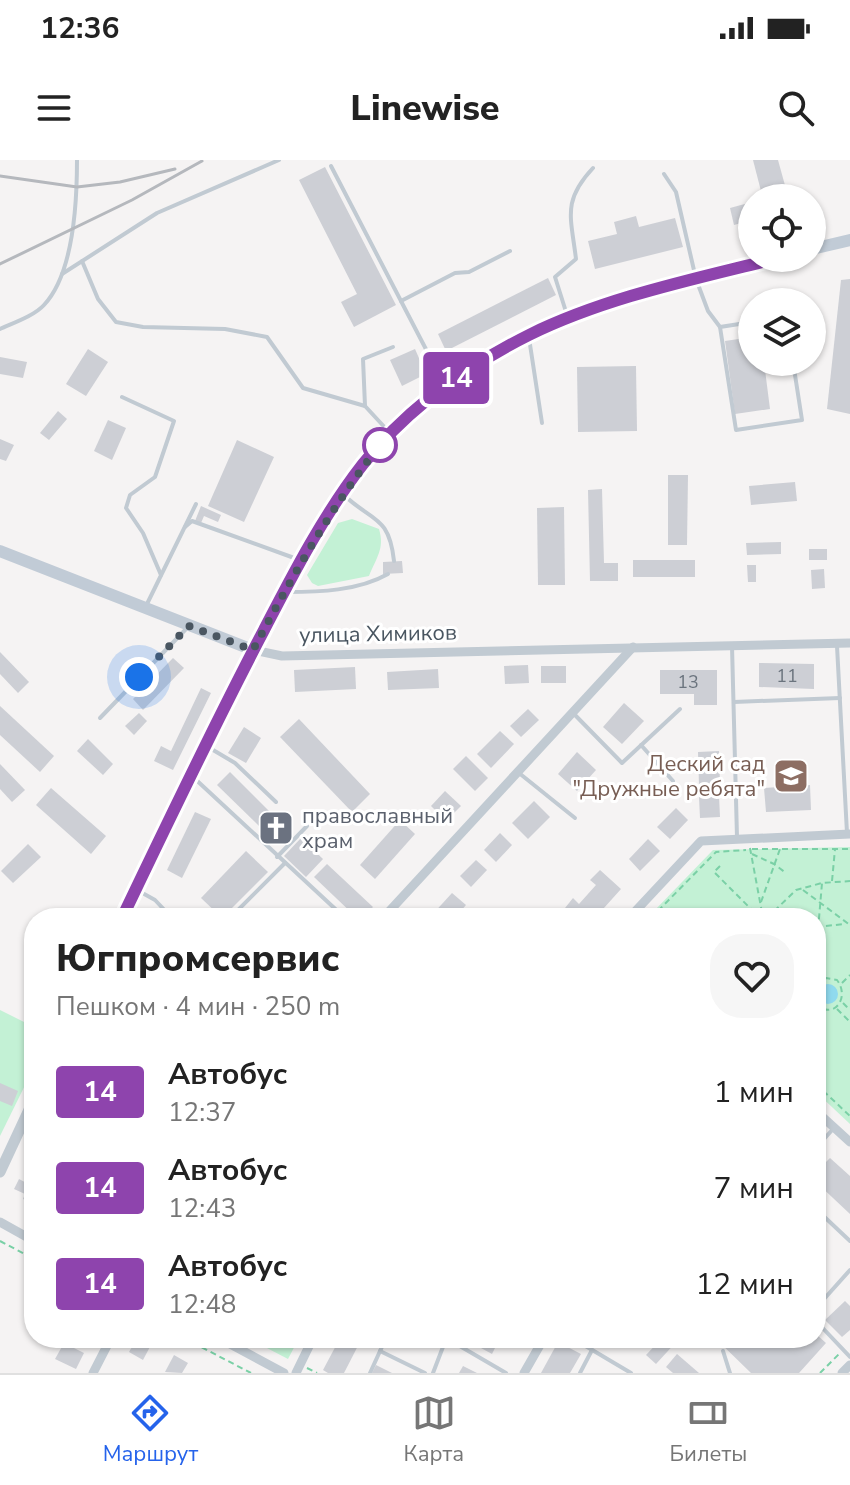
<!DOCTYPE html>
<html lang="ru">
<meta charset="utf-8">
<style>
:root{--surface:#fff;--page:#f6f6f6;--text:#222;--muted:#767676;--line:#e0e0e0;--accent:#2563eb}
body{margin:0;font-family:"Nunito Sans",sans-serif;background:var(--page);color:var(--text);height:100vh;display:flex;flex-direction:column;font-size:30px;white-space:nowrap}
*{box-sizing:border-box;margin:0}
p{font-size:26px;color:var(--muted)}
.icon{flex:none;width:44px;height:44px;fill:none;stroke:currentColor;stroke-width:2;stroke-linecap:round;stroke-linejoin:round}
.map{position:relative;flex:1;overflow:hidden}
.panel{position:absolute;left:24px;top:748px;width:802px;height:440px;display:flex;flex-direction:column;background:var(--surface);border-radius:32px;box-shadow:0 2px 6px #0004}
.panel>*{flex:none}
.badge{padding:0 16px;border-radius:6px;font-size:28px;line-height:52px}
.buttons{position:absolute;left:738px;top:24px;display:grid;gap:16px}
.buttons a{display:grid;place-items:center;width:88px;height:88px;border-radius:50%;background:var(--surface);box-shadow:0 2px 6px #0004;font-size:40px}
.you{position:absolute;width:40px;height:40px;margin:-20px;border:6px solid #fff;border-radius:50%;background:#1a73e8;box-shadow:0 0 0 12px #1a73e833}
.map>.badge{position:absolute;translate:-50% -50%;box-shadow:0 0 0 4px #fff}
.round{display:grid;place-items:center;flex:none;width:84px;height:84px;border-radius:32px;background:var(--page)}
.overview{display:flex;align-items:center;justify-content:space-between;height:136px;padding:0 32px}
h1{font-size:38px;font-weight:800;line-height:60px}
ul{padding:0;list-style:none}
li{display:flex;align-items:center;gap:24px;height:96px;padding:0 32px}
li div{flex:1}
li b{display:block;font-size:30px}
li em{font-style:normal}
li .badge{min-width:88px;font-weight:700;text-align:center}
.status{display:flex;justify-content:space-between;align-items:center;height:56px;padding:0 40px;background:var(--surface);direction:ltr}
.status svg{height:22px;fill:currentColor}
header{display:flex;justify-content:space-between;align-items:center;height:104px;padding:0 32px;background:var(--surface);font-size:36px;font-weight:800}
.dock{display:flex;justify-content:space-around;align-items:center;height:112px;border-top:2px solid var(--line);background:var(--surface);font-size:22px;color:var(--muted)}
.dock a{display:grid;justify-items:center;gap:4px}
.dock .selected{color:var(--accent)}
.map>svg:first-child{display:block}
.green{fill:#c3f1d5}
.water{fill:#90daee}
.building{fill:#cdcfd5}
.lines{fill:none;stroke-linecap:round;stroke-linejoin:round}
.path{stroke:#7ad0a6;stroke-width:2;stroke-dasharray:6 4;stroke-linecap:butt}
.service{stroke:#c1cad2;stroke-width:4}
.minor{stroke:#c1cad2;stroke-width:9}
.tertiary{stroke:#c1cad2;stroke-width:11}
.secondary{stroke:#c1cbd6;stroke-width:12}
.rail{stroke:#b5b8bd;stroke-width:3}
.line-casing{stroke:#fff;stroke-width:18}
.line{stroke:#8e44ad;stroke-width:12}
.walk{stroke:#4a5661;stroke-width:8;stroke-dasharray:0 14.4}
.stop-dot{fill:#fff;stroke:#8e44ad;stroke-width:4}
.labels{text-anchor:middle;stroke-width:6;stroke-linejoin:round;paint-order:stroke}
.number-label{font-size:18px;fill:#6b747e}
.street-label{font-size:22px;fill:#4a5661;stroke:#fff}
.education-label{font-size:22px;fill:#785e54;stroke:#fff;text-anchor:end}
.worship-label{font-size:22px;fill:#5b616d;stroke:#fff;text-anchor:start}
</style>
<div class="status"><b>12:36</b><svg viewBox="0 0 49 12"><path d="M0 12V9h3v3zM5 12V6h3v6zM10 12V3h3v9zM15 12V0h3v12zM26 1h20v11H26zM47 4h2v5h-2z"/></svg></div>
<header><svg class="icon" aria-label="menu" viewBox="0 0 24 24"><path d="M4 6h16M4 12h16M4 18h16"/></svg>Linewise<svg class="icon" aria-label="search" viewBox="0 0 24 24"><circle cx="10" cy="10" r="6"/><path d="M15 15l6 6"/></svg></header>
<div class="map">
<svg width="850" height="1213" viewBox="0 0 850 1213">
<rect width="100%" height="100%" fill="#f5f3f3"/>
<g class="green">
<path d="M352 359 379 369C385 389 376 398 369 416L318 426 312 423 307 415 338 363Z"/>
<polygon points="850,687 850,964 816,932 816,758 661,758 654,751 713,690"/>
<polygon points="0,850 34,867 34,907 0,976"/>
<polygon points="248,1178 299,1178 288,1199"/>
</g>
<circle class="water" cx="828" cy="834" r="10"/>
<g class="building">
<polygon points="753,0 778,0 786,29 762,35"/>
<polygon points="325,7 396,145 354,167 341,142 357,134 299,20"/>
<polygon points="752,42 752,60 734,65 730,48"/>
<polygon points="636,56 639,67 675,58 683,87 595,109 588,81 617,74 614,62"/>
<polygon points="548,118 556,135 446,191 438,174"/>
<polygon points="850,119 850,254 827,249 841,120"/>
<polygon points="752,177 752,202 764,202 770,249 735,254 725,181"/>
<polygon points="88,189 108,202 86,236 66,224"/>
<polygon points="415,189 426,214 402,226 390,200"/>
<polygon points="0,197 27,202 23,218 0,214"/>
<polygon points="636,206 637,271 578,272 577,207"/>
<polygon points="58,251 67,259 49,280 40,273"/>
<polygon points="108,260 126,268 112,300 94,291"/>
<polygon points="0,279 14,285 6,301 0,299"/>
<polygon points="237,280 274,297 244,362 208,346"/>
<polygon points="668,315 688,315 687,385 668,385"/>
<polygon points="795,322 797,341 751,345 749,326"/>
<polygon points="602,329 604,403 618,403 618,421 590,421 588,330"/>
<polygon points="201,346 221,355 218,362 204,356 201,363 195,361"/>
<polygon points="564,347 565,425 538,425 537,348"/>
<polygon points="781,382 781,394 747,395 746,383"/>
<rect x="809" y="389" width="18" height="11"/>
<rect x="633" y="400" width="62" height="17"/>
<polygon points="402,401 403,413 383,414 383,402"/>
<polygon points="747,405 756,405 756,422 748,422"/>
<polygon points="824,409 825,428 812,429 811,410"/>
<polygon points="0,492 29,522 18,533 0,514"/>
<polygon points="173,498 184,508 143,550 133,539"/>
<polygon points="759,503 814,504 814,529 759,527"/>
<polygon points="528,505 529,523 505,524 504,506"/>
<rect x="541" y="506" width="25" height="17"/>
<polygon points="355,507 356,529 295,532 294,510"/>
<polygon points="438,509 439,528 388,530 387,512"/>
<polygon points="660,510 717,510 717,545 694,545 694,534 660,534"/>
<polygon points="201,528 211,533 173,610 154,601 161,586 171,591"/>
<polygon points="624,543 644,561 622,584 603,567"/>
<polygon points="0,546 54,596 40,612 0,575"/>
<polygon points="528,549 539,560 521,577 510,566"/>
<polygon points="139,553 147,561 134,575 125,566"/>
<polygon points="299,559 370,634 352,652 280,577"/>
<polygon points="244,567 261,578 246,603 228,593"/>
<polygon points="500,571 514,584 491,608 477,594"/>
<polygon points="88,579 113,604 103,615 77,591"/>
<polygon points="719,591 720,625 699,625 698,592"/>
<polygon points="577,592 596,610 577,631 558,614"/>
<polygon points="466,596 488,618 475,631 453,609"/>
<polygon points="0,604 25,630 12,642 0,629"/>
<polygon points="230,612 271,653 259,666 217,625"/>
<polygon points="810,625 811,650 766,652 764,628"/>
<polygon points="51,628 106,676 91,694 36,645"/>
<polygon points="445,631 461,646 446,661 431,646"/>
<polygon points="719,636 720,657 700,658 699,637"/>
<polygon points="534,641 550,657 528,679 512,663"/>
<polygon points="676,648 688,660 670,679 657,667"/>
<polygon points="195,652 211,659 182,718 167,710"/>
<polygon points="277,653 291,665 276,683 262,671"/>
<polygon points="400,660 415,674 375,719 360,705"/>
<polygon points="500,673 512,685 496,702 484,690"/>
<polygon points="301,678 323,699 306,717 284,696"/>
<polygon points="648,679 660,691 640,711 629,699"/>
<polygon points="28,684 41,697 13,723 1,711"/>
<polygon points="246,691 268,712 222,758 201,738"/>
<polygon points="476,700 487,710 471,727 460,716"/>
<polygon points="327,704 373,747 362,758 357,758 314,717"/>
<polygon points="600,710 621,729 595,758 576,758 565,748 573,738 579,744 596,725 590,720"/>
<polygon points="452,733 466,745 455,758 432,758 431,756"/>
<polygon points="153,749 162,758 144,758"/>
<polygon points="0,923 18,931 12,946 0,941"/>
<polygon points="830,998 850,1016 850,1054 816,1022 816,1012"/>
<polygon points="19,1019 34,1027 34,1039 31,1037 29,1042 23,1039 25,1034 14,1029"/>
<polygon points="34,1122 34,1146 24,1141"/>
<polygon points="845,1141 850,1146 850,1170 842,1177 825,1160"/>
<polygon points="816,1174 826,1183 799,1213 751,1213 715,1178 816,1178"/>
<polygon points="137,1178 152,1183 143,1200 129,1192"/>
<polygon points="266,1178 290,1178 286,1187"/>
<polygon points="340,1178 362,1178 344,1213 328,1213 323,1210"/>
<polygon points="472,1178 500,1178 492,1194 470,1182"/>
<polygon points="662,1178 678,1180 656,1204 646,1195"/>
<polygon points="558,1182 581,1194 570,1213 541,1213"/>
<polygon points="64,1183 84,1193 76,1209 55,1199"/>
<polygon points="677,1194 699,1213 673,1213 666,1207"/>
<polygon points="174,1195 188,1203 182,1213 165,1212"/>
<polygon points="376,1205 392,1213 372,1213"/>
<polygon points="463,1206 477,1213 459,1213"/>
</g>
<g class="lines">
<g class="path">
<polyline points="750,688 763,758"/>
<polyline points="752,689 850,689"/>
<polyline points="752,694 774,704 786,713"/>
<polyline points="720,706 714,712 760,758"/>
<polyline points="832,721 835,689"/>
<polyline points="803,730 850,765"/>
<polyline points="761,742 780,689"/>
<polyline points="651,758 716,692 746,690"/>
<polyline points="767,758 796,730 822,723 850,721"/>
<polyline points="816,767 845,764"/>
<polyline points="822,819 817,782 822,723"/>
<polyline points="842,823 850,815"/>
<path d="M816 824 826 818 837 820C850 837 835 860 816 845"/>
<polyline points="843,843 850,850"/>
<polyline points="837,849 850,862"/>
<polyline points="816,924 850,956"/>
<polyline points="0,1081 34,1099"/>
<polyline points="184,1178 251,1213"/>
<polyline points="307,1208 317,1213"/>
<polyline points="820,1213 839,1194"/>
</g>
<g class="service">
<polyline points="331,6 444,224"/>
<polyline points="664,14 676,32 696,119 708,151 720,167 736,270 802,260 793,202"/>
<polyline points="82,101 98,139 116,162 143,167 225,169 267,177 303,228 365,246"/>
<polyline points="62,114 157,53 279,0"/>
<polyline points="401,141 455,113 469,112 510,91"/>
<path d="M567 155 555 117 576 99C571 57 562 41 593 8"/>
<polyline points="720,167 752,162"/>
<path d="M0 169C13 163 34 156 44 145 74 113 77 42 77 0"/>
<polyline points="529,178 542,263"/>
<polyline points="122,237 174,261 155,317 130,335 126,348 143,373 161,415"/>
<polyline points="389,272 365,246 363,199 393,187"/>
<path d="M343 334C371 362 389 354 394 401"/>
<polyline points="185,367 192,361 297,399"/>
<path d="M286 432C319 432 358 431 388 414"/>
<polyline points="146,446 196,344"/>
<polyline points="732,486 737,677"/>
<polyline points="837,486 847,673"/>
<polyline points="734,542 840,538"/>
<polyline points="574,554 622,603 680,549"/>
<polyline points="100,558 187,468"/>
<polyline points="641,585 673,621"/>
<polyline points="208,587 235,603 276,642"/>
<polyline points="519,613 575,658"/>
<polyline points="193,617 345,758"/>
<polyline points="277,697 307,666"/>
<polyline points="137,730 155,740 172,758"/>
<polyline points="230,758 285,703"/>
<polyline points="816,988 833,969"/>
<polyline points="816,1049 850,1081"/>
<polyline points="816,1148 850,1110"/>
<polyline points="816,1161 850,1197"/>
<polyline points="446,1178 506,1213"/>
<polyline points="572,1178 631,1213"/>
<polyline points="380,1191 425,1213"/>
<polyline points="723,1191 730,1213"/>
<polyline points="370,1213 386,1178"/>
<polyline points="433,1213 446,1179"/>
<polyline points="580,1213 592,1190"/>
</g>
<g class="minor">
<polyline points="253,490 282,496 850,483"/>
<polyline points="383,758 633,487"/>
<polyline points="629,758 701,681 850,674"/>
<polyline points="816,951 850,982"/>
<polyline points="0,1062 34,1081"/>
<polyline points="219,1178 284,1213"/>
<polyline points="93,1213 111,1178"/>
<polyline points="296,1213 313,1178"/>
<polyline points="524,1213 544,1178"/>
<polyline points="842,1213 850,1205"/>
</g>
<g class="tertiary">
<polyline points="122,758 253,490"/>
<polyline points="0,1012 34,939"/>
</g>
<g class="secondary">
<polyline points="812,89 850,80"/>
<path d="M0 391 253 490C285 430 322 354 365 302 419 238 490 189 567 158 591 148 617 142 643 135 688 122 733 110 778 98"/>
</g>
<g class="rail">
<polyline points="0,16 77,27 120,22 175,9"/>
<polyline points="0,104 132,40 202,1"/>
</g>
</g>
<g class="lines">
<defs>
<path id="line" d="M122 758C168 662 214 565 264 470 293 414 324 354 363 304 407 249 467 206 529 175 606 137 695 119 778 98"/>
</defs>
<use href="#line" class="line-casing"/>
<use href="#line" class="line"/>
<path class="walk" d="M139 517 189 466 253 490C291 419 331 347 380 285"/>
</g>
<defs>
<symbol id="school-square" viewBox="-11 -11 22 22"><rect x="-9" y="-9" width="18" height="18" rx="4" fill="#8d6e63" stroke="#fff"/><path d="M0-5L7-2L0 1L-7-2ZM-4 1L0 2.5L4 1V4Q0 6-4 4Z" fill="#fff"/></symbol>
<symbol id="church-square" viewBox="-11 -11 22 22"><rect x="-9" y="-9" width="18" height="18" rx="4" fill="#6b7280" stroke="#fff"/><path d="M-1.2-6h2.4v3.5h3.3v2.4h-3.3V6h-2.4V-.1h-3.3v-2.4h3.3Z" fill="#fff"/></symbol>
</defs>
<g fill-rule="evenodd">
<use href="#school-square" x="771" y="596" width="40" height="40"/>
<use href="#church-square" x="256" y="648" width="40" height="40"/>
</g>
<circle class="stop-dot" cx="380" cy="285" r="16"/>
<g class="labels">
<g class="number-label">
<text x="787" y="522">11</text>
<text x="688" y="528">13</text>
</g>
<g class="street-label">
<text transform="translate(378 473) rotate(-1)" y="8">улица Химиков</text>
</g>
<g class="education-label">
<text x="765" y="611">Деский сад<tspan x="765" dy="25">"Дружные ребята"</tspan></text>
</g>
<g class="worship-label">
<text x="302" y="663">православный<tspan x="302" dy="25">храм</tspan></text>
</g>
</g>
</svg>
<div class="buttons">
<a><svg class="icon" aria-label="locate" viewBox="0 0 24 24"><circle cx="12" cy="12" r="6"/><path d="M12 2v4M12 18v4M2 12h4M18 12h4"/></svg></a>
<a><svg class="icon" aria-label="layers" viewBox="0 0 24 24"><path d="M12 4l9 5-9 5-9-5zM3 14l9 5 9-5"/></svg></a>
</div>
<div class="you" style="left:139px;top:517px"></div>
<b class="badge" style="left:456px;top:218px;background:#8e44ad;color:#fff">14</b>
<section class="panel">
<div class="overview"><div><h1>Югпромсервис</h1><p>Пешком · 4 мин · 250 m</p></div><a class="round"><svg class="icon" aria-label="heart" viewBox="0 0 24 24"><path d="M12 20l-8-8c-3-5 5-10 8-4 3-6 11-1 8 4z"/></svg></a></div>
<ul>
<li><span class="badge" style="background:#8e44ad;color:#fff">14</span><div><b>Автобус</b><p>12:37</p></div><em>1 мин</em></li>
<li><span class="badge" style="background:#8e44ad;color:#fff">14</span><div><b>Автобус</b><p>12:43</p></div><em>7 мин</em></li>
<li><span class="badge" style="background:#8e44ad;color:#fff">14</span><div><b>Автобус</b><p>12:48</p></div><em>12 мин</em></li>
</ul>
</section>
</div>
<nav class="dock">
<a class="selected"><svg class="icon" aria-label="directions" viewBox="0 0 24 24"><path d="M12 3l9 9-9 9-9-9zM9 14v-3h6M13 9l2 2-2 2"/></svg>Маршрут</a>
<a><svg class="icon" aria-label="map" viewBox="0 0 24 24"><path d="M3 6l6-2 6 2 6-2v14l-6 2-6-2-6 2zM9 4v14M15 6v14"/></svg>Карта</a>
<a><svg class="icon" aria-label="tickets" viewBox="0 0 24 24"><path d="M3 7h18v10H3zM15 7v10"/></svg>Билеты</a>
</nav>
